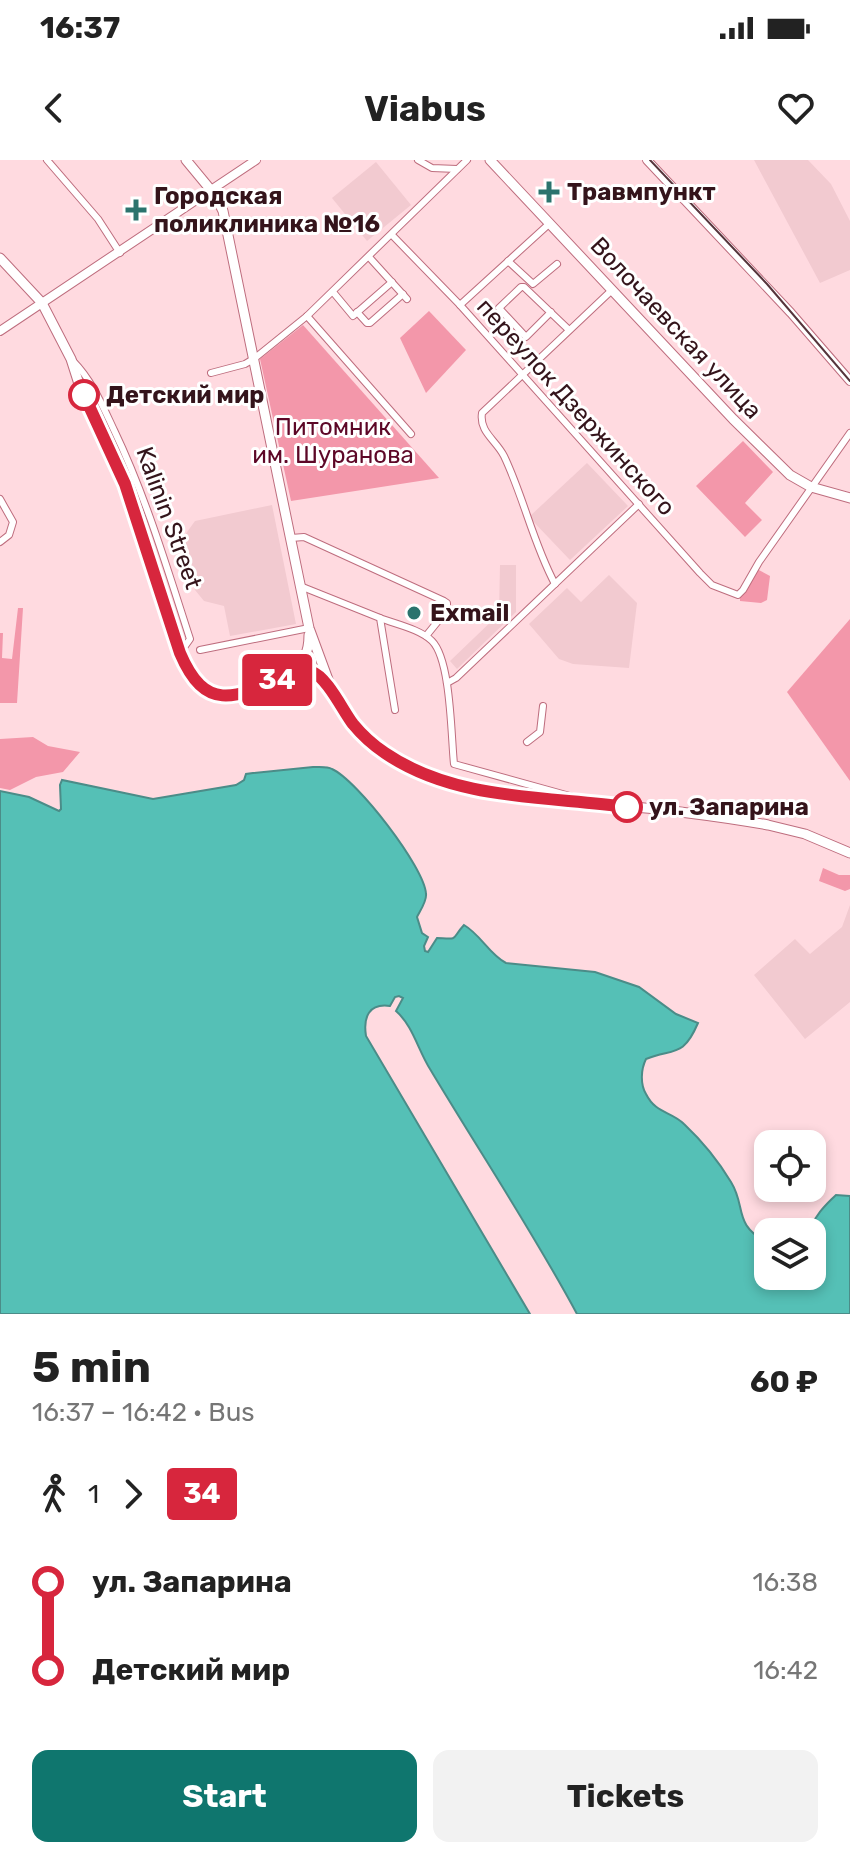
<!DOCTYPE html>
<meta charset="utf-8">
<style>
:root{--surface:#fff;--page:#f2f2f2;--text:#222;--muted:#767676;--accent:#0f766e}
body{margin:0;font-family:Rubik,sans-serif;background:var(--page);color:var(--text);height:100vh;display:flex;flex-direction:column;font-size:30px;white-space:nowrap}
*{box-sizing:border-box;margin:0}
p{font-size:26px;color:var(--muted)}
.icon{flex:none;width:44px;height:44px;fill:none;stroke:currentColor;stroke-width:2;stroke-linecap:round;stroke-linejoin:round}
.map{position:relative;height:1154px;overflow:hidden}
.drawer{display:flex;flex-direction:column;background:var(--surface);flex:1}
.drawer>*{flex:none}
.badge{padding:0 16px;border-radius:6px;font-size:28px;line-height:52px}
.controls{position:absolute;left:754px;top:970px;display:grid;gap:16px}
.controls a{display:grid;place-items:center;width:72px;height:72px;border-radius:16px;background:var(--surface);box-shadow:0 4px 12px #0003;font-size:40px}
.map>.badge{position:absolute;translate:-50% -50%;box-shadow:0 0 0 4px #fff}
.legs{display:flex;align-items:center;gap:12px;height:88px;padding:0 32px;font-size:26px}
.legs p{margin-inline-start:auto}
.overview{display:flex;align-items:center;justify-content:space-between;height:136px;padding:0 32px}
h1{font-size:44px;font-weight:700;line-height:60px}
.primary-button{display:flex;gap:16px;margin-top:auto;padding:16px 32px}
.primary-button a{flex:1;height:92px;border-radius:16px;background:var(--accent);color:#fff;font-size:32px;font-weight:700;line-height:92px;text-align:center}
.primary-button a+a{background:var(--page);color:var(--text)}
ul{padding:0 32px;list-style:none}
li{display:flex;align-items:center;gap:28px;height:88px;font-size:30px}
li i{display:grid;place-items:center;width:12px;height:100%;margin:0 10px;background:currentColor}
li i::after{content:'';width:20px;height:20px;margin:-10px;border:6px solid;border-radius:50%;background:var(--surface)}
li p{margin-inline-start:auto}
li:first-child i{background:linear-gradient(#0000 50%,currentColor 0)}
li:last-child i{background:linear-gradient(currentColor 50%,#0000 0)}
.status{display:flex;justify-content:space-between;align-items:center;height:56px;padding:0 40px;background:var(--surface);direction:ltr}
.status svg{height:22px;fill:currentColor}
header{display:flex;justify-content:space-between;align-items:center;height:104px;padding:0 32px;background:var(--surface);font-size:36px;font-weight:700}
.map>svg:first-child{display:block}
.built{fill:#f2cad0}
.green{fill:#f397aa}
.water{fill:#55c0b6;stroke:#4b8c88;stroke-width:2}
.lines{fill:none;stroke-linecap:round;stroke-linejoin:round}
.minor-casing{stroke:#be6d7e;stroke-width:8}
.secondary-casing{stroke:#be6d7e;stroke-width:10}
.primary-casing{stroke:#be6d7e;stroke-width:11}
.minor{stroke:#fff;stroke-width:6}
.secondary{stroke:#fff;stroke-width:8}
.primary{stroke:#fff;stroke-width:9}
.tram{stroke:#56353c;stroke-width:2}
.line-1-casing{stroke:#fff;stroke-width:18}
.line-1{stroke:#d7263d;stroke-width:12}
.poi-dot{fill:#2b736d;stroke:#fff;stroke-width:3}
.stop-1-dot{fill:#fff;stroke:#d7263d;stroke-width:4}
.labels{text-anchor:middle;stroke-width:6;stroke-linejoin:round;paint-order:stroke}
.poi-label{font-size:24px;font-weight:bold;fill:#34141b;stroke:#fff;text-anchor:start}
.street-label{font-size:24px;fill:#34141b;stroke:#fff}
.stop-label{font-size:24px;font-weight:bold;fill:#34141b;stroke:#fff;text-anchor:start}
.park-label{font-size:24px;fill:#5d0727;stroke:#fff}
</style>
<div class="status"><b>16:37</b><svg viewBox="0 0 49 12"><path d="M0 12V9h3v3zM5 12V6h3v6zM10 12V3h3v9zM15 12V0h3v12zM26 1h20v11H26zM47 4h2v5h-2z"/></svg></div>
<header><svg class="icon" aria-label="back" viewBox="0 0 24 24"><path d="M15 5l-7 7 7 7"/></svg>Viabus<svg class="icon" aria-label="heart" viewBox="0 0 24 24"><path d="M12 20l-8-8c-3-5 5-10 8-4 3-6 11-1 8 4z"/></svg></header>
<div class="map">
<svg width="850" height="1154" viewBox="0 0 850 1154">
<rect width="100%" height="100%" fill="#ffdae0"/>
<g class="built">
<polygon points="754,0 808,0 831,24 850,61 850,110 820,123"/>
<polygon points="376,2 411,45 367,81 332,38"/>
<polygon points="587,303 628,346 570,400 529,357"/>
<polygon points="272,345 296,464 230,476 224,446 204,441 195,430 177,386 195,361"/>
<polygon points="500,405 516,405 516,452 457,509 450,501 499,454"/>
<polygon points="609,415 637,443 629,508 573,504 559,499 529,464 567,428 581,442"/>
<polygon points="850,745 850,842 805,879 754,815 795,779 810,794 842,767"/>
</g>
<g class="green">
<polygon points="429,151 466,190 426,233 400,178"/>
<polygon points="303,165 439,318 291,341 260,199"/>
<polygon points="743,281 773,312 745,343 762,360 745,377 696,326"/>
<polygon points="757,409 770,416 767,440 761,443 740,441 740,433"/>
<polygon points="18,448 23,448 17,543 0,543 0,473 3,473 2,498 12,499"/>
<polygon points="850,459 850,621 787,532"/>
<polygon points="33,577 48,586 80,592 63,612 36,617 10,630 0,628 0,579"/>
<polygon points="823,708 839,715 850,715 850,729 845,731 819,721"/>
</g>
<path class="water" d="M313 607C319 607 327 606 332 609 357 620 425 708 426 734 427 741 420 751 417 757L422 773 428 777 424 786 425 791 428 792 437 778C461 779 450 780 464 765 481 775 489 794 506 803L595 812 639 827 676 854 698 863C683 898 674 888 646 899 641 909 640 924 646 934 656 954 671 951 684 964 701 980 719 1002 731 1022 747 1048 732 1064 768 1083V1116H812V1072H808C815 1056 824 1046 836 1035L850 1036V1154H577C532 1070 479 991 430 909 418 890 413 866 396 851L403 838 399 836 395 837 390 846C369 843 363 857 366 876L530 1154H0V631L29 637 59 651 61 649 60 625 62 620 153 639 236 625 244 620 246 614 253 613Z"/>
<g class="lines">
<defs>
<g id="minor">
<polyline points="47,0 98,59 120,93"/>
<polyline points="418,0 432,8 457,9"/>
<polyline points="392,75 460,145 700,413 712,425 738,435 743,430 759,402 850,273"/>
<polyline points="369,97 407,139"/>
<polyline points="508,101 533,124 557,104"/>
<polyline points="333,132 353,156 392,122"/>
<polyline points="460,145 550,63"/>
<polyline points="357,152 367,163 370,163 403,134"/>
<polyline points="551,152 526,177 499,148 521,127 524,127 569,170"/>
<polyline points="307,156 411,274"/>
<path d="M73 201C92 220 103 247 114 270 146 337 167 408 190 479L180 493"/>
<polyline points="211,213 245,204 255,198 307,156 467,0"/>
<polyline points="0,339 13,362 9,375 0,382"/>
<polyline points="291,378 304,377 444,441 447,443 447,450 426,476"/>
<path d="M555 424C533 383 524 338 504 296 496 280 479 272 482 253L612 130"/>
<polyline points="300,426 380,458 395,550"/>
<path d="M380 458C395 464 420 469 432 481 451 500 451 576 454 604L577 638"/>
<polyline points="200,490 309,468"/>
<polyline points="447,523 456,518 639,344"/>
<polyline points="527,582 540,572 543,546"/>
</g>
<g id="secondary">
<polyline points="647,0 791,153 850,221"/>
<polyline points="0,171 256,0"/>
</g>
<g id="primary">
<polyline points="186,0 215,35 223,51 309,468 330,525"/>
<polyline points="490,0 733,259 790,315 811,327 850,338"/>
<path d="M0 98 42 143 71 199 79 224 125 324 180 493C222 593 280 491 316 513 329 522 342 550 352 563 366 580 385 593 404 604 462 637 535 636 599 643 656 649 713 655 768 665L805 674 850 693"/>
<path d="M288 512C304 503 309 493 309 475"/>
</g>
</defs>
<use href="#minor" class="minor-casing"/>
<use href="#secondary" class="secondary-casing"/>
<use href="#primary" class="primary-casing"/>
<use href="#minor" class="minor"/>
<use href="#secondary" class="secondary"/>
<use href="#primary" class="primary"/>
<polyline class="tram" points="650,0 767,124 850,221"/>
</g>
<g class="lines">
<defs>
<path id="line-1" d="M84 235 125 324 180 493C205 552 234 539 283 517 292 513 302 509 312 512 327 517 343 551 353 564 362 575 373 585 385 593 455 641 547 636 627 647"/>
</defs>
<use href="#line-1" class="line-1-casing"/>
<use href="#line-1" class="line-1"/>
</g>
<g class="poi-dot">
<path d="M545 20h8v8h8v8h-8v8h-8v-8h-8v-8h8z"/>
<path d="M132 38h8v8h8v8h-8v8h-8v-8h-8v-8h8z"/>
<circle cx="414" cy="453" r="8"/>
</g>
<g class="stop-1-dot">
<circle cx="84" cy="235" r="14"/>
<circle cx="627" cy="647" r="14"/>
</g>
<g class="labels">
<g class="poi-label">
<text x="567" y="40">Травмпункт</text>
<text x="154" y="44">Городская<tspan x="154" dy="28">поликлиника №16</tspan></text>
<text x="430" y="461">Exmail</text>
</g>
<g class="street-label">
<text transform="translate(676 168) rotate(47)" y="8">Волочаевская улица</text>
<text transform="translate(576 247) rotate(48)" y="8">переулок Дзержинского</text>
<text transform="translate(169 358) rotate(70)" y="8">Kalinin Street</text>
</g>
<g class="stop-label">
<text x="106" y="243">Детский мир</text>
<text x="649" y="655">ул. Запарина</text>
</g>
<g class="park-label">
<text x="333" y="275">Питомник<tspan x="333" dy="28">им. Шуранова</tspan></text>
</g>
</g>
</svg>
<div class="controls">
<a><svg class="icon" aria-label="locate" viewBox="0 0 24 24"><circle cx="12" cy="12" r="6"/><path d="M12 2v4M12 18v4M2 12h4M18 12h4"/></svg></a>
<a><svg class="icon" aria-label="layers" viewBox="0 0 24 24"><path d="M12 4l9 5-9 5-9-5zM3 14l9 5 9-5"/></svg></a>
</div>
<b class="badge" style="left:277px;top:520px;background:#d7263d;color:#fff">34</b>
</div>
<section class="drawer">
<div class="overview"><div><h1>5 min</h1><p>16:37 – 16:42 · Bus</p></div><b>60 ₽</b></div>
<div class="legs"><svg class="icon" aria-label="walk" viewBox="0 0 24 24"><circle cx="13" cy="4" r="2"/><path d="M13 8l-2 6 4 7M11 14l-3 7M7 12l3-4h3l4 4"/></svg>1<svg class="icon" aria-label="forward" viewBox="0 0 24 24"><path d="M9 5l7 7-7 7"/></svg><b class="badge" style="background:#d7263d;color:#fff">34</b></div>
<ul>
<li><i style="color:#d7263d"></i><b>ул. Запарина</b><p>16:38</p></li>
<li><i style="color:#d7263d"></i><b>Детский мир</b><p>16:42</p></li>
</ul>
<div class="primary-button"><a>Start</a><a>Tickets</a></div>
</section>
